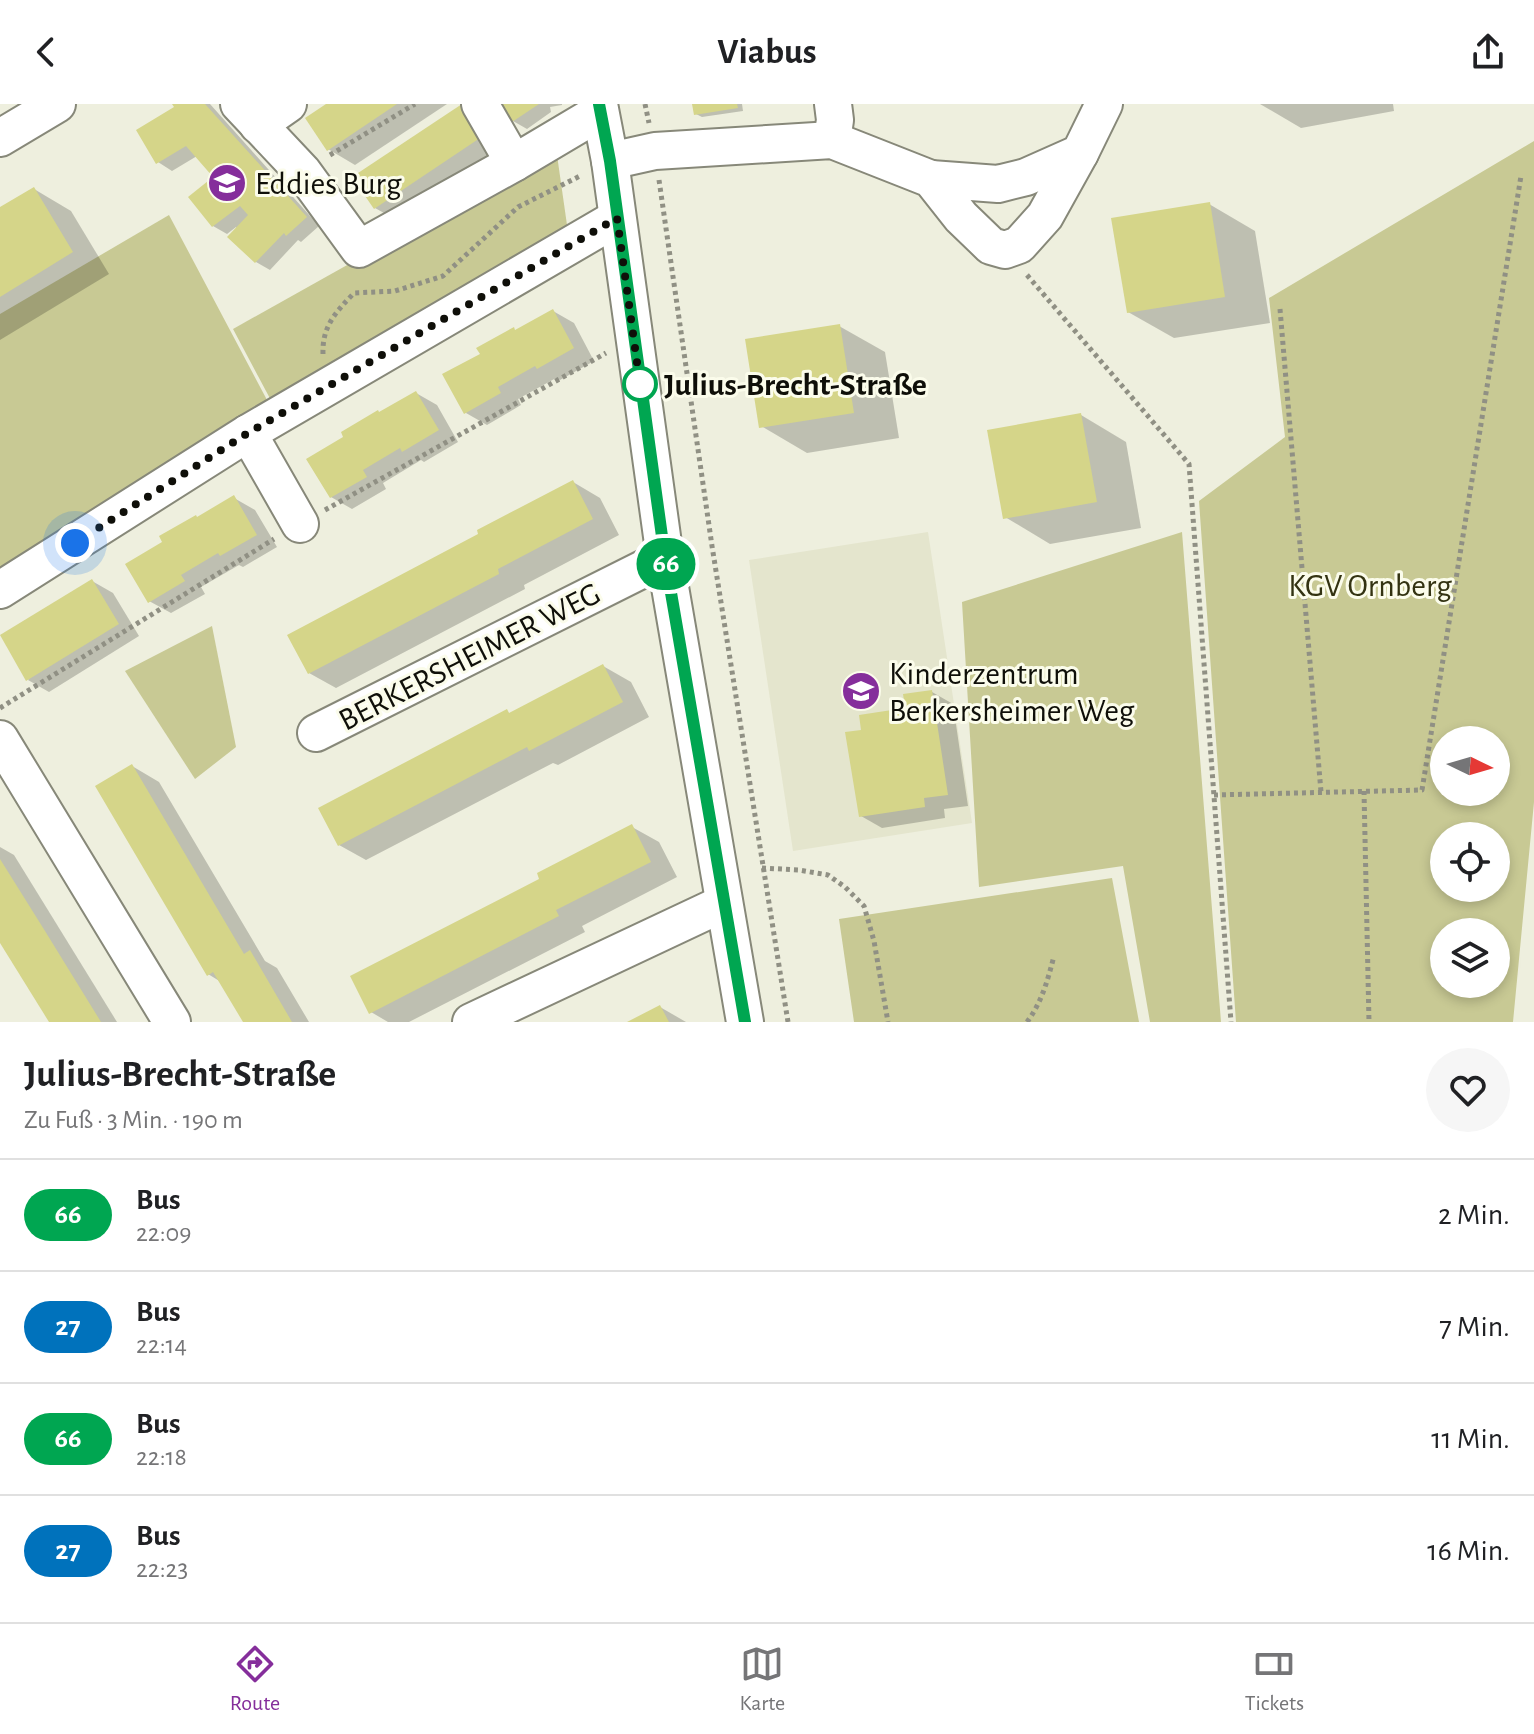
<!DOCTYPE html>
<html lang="de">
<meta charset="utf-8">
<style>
:root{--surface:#fff;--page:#f6f6f6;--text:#202124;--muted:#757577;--line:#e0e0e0;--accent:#852e9b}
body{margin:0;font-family:"Alegreya Sans",sans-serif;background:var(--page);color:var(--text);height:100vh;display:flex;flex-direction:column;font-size:30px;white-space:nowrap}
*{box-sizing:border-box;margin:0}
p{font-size:26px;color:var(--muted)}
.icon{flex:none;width:44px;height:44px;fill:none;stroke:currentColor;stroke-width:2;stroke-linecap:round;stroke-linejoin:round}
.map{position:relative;height:918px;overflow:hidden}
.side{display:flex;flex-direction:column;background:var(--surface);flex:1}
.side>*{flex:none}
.badge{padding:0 16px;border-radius:26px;font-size:28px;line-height:52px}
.needle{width:52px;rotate:95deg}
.buttons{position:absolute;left:1430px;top:622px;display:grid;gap:16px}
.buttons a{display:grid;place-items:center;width:80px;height:80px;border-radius:50%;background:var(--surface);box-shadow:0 4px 12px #0003;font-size:40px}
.you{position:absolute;width:40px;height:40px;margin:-20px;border:6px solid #fff;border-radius:50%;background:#1a73e8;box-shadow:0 0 0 12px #1a73e833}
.map>.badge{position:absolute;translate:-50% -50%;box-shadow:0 0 0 4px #fff}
.round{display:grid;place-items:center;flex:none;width:84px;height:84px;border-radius:42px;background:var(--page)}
.overview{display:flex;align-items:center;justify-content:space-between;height:136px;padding:0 24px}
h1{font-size:38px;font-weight:600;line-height:60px}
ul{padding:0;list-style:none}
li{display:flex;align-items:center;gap:24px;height:112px;padding:0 24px;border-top:2px solid var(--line)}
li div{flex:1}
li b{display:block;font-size:30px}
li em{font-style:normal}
li .badge{min-width:88px;font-weight:700;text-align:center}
header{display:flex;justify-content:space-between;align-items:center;height:104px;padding:0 24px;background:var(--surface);font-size:36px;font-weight:600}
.dock{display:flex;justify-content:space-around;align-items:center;height:112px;border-top:2px solid var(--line);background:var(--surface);font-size:22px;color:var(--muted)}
.dock a{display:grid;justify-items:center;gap:4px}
.dock .current{color:var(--accent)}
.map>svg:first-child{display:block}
.built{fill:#e4e5cd}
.green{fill:#c8c994;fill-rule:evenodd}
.shadow{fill:#0003}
.building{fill:#d5d589}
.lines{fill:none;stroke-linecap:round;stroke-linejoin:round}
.minor-casing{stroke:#878879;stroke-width:40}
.path{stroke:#909084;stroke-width:5;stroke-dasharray:4 4;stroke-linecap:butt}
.minor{stroke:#fff;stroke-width:36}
.line-casing{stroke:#fff;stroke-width:18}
.line{stroke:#00a651;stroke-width:12}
.walk{stroke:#0f0f09;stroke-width:8;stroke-dasharray:0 14.4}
.stop-dot{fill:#fff;stroke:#00a651;stroke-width:4}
.labels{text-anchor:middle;stroke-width:6;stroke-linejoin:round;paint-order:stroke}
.poi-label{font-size:32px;fill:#0f0f09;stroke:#fbfceb;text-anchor:start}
.stop-label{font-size:32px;font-weight:bold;fill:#0f0f09;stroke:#fbfceb;text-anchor:start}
.park-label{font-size:32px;fill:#333312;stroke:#fbfceb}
.street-label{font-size:32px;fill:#0f0f09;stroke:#fbfceb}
</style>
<header><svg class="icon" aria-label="back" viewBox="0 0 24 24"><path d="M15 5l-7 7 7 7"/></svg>Viabus<svg class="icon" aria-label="share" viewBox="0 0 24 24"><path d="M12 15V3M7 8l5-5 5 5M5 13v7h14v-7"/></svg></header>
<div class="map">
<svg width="1534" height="918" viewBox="0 0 1534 918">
<rect width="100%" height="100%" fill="#eeefde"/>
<polygon class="built" points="928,428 972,719 793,747 749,456"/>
<g class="green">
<path d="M1534 37V698L1513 918H1236L1199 397 1285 333 1269 194ZM1444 636H1496V688H1444ZM1444 732H1496V784H1444ZM1444 828H1496V880H1444Z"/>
<polygon points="556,44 567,121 274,302 233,225"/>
<polygon points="169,111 267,296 0,465 0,210"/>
<polygon points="1182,428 1221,918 1150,918 1123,762 979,783 962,498"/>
<polygon points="212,522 236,643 195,675 125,567"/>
<polygon points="1112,774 1139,918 854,918 839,815"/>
</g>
<g class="shadow">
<polygon points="174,0 210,0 319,122 301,138 298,136 270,166 256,158 236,123 227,130 213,122 216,73 197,52 172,67 158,58 177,3"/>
<polygon points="329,0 447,0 355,61 328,45"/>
<polygon points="503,0 562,0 562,1 550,3 551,8 527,25 513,17"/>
<polygon points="694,0 742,0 743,7 702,13 696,10"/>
<polygon points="1260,0 1393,0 1394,7 1301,24"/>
<polygon points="462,3 509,48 402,119 375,104"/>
<polygon points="34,85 71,107 109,170 0,236 0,106"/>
<polygon points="1209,100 1255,127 1270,219 1174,234 1128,208"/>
<polygon points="553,207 574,219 594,257 560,276 556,274 518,295 521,301 487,321 466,309 482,250 516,227"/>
<polygon points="839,222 885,248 899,334 807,349 761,322"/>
<polygon points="416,289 437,301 458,338 424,358 421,356 383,379 386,385 352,405 331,393 380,310"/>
<polygon points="1081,311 1126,338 1141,424 1050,440 1005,413"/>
<polygon points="573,378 600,394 619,431 524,481 525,485 336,584 309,569 481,431"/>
<polygon points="234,394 255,406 277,443 243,463 239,461 201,483 205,490 171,509 149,497 199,414"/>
<polygon points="92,477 113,489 139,532 49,588 28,576"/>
<polygon points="603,562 631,578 649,613 558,661 553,659 366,756 339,741 507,608 511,610"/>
<polygon points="932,588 953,600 968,702 944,705 945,714 882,724 861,712 863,628 908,605"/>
<polygon points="132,662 159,678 265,857 277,864 309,918 245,918 221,878 208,870"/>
<polygon points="632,723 659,738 677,773 582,822 585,828 409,918 388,918 371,908 542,776"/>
<polygon points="0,743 14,751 117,918 51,918 0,835"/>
<polygon points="660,903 686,918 631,918"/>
</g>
<g class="building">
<polygon points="172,0 205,0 307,113 286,132 284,129 255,159 227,133 248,111 240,102 212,123 188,93 213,73 186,42 156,60 136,26 174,3"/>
<polygon points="326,0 397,0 327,47 305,14"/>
<polygon points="462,0 483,32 374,105 352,73"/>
<polygon points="501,0 539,0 512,18"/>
<polygon points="692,0 737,0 738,4 694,11"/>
<polygon points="34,83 73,148 0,193 0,103"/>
<polygon points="1210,98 1225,193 1127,209 1111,114"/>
<polygon points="553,205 574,244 537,265 535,262 498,283 501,289 464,310 442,270 480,250 476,244 514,223 515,226"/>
<polygon points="840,220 854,309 759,324 745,235"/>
<polygon points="416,287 439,326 402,348 400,344 363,366 367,373 330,394 306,355 343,333 341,328 378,306 379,308"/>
<polygon points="1081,309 1097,398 1003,415 987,326"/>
<polygon points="573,376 593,415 498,465 499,470 308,570 287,531 478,430 477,426"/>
<polygon points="234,391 257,431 220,452 218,449 181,471 185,477 148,499 125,460 162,438 159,432 196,411 197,413"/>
<polygon points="92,475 119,520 26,577 0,531"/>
<polygon points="603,560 623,598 529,647 527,643 338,742 318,704 507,605 509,609"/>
<polygon points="932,586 948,691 924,694 925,703 859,713 845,628 861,626 859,611 905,604 903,590"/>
<polygon points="132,660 244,850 250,846 292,918 243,918 213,868 207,872 95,682"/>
<polygon points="632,720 651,758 556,806 559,812 369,910 350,872 539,775 537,769"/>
<polygon points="0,755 45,827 101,918 49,918 0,839"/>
<polygon points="660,901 669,918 627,918"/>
</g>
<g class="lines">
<defs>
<g id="minor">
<polyline points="239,0 303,68 359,145 514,59 600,8"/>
<polyline points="480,0 514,59"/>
<polyline points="599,0 610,57 665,454 745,918"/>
<polyline points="258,21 288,0"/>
<polyline points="0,34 57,0"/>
<polyline points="832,36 835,16 833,0"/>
<polyline points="610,57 655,47 832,36 931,75 961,113 991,142 1005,146 1019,141 1045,112 1080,49"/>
<polyline points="931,75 998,80 1026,73 1080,49 1104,0"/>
<polyline points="248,329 300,420"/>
<polyline points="0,486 248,329 617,114"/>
<polyline points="316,629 665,454"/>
<polyline points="0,635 172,918"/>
<polyline points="471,918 724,799"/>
</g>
</defs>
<use href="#minor" class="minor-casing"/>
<g class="path">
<polyline points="645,0 649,19"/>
<polyline points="330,51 415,0"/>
<polyline points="659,76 712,442 788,918"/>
<polyline points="1027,171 1189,360 1231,918"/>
<polyline points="1280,205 1321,688"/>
<path d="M323 250C322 222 336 208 354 189L395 187 443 172 518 103 580 72"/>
<polyline points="325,406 606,249"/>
<polyline points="0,604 274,435"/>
<polyline points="1364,687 1369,918"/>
<polyline points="1214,691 1422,686 1521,72"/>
<polyline points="762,764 799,766 828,771 845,783 864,802 874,837 888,918"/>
<path d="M1027 918C1042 898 1048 875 1054 852"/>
</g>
<use href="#minor" class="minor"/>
</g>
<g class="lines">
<defs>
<polyline id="line" points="599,0 610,57 665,454 745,918"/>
</defs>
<use href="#line" class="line-casing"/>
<use href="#line" class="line"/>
<polyline class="walk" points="75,439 248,329 617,114 640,280"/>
</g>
<defs>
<symbol id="school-disc" viewBox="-11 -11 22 22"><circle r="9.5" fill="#852e9b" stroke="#fbfceb"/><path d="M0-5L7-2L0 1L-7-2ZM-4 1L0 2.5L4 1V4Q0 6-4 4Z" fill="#fff"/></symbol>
</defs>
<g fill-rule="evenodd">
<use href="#school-disc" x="205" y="57" width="44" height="44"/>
<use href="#school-disc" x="839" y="565" width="44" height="44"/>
</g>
<circle class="stop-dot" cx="640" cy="280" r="16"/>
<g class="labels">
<g class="poi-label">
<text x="255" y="90">Eddies Burg</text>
<text x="889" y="580">Kinderzentrum<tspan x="889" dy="37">Berkersheimer Weg</tspan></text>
</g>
<g class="stop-label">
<text x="664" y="291">Julius-Brecht-Straße</text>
</g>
<g class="park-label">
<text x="1370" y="492">KGV Ornberg</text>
</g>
<g class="street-label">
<text transform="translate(469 552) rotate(-27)" y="11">BERKERSHEIMER WEG</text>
</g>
</g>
</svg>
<div class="buttons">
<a><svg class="needle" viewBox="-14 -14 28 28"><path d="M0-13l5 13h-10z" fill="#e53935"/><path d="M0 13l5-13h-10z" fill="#757577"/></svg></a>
<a><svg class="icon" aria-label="locate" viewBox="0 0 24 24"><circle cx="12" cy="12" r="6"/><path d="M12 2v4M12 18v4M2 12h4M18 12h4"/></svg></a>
<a><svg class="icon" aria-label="layers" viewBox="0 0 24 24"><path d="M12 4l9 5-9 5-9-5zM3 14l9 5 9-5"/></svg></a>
</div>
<div class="you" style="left:75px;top:439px"></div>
<b class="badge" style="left:666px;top:460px;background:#00a651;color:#fff">66</b>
</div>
<section class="side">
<div class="overview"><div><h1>Julius-Brecht-Straße</h1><p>Zu Fuß · 3 Min. · 190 m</p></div><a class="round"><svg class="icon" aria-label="heart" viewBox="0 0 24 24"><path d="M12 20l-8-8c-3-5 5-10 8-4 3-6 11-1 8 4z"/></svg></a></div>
<ul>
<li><span class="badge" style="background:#00a651;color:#fff">66</span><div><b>Bus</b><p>22:09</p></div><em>2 Min.</em></li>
<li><span class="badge" style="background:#0072bc;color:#fff">27</span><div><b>Bus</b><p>22:14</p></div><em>7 Min.</em></li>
<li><span class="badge" style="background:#00a651;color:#fff">66</span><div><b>Bus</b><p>22:18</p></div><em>11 Min.</em></li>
<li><span class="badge" style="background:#0072bc;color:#fff">27</span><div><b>Bus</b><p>22:23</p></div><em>16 Min.</em></li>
</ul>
</section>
<nav class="dock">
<a class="current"><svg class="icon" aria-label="directions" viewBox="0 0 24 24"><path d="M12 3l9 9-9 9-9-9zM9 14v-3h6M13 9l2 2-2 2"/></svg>Route</a>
<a><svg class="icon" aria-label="map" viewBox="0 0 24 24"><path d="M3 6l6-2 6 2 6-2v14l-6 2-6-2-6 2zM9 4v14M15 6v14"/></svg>Karte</a>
<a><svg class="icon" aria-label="tickets" viewBox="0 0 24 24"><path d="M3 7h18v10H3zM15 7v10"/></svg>Tickets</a>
</nav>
